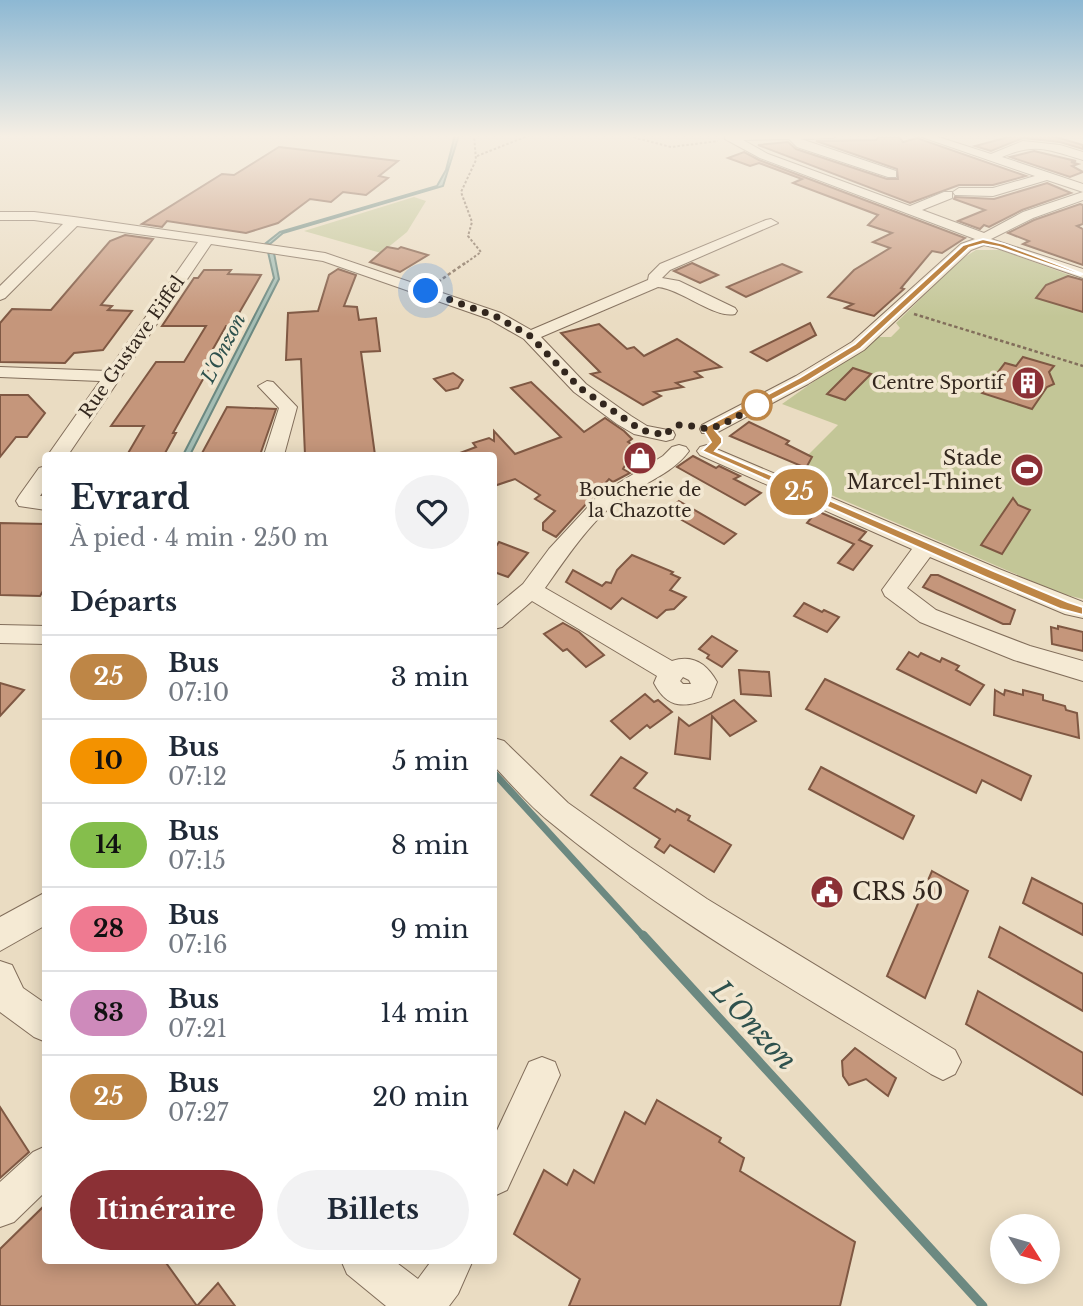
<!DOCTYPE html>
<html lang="fr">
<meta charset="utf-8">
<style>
:root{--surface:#fff;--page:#f2f2f3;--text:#1f2937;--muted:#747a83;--line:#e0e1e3;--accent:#8b3035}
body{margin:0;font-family:"Libre Baskerville",serif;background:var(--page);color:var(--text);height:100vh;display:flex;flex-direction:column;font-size:26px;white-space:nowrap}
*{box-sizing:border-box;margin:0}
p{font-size:23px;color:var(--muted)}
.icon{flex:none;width:38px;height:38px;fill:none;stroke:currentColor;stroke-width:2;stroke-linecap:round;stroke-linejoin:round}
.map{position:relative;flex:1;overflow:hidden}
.sheet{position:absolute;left:42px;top:452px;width:455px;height:812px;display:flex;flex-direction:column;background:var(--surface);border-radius:7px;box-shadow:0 4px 18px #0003}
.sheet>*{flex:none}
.badge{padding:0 14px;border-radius:23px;font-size:24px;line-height:46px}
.needle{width:46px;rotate:127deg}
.tools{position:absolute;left:990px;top:1214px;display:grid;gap:14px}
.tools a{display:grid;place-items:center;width:70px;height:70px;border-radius:50%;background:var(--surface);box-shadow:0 4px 18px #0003;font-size:35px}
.you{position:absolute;width:35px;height:35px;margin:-18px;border:5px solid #fff;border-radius:50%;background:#1a73e8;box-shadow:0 0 0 10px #1a73e833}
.map>.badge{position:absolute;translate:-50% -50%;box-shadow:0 0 0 4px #fff}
h2{padding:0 28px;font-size:26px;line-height:63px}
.round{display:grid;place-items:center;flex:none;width:74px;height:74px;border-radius:37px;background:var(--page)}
.head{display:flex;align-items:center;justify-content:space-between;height:119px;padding:0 28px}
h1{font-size:33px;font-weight:700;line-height:52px}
.button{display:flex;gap:14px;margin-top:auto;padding:14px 28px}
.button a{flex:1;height:80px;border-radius:42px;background:var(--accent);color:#fff;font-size:28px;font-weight:700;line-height:80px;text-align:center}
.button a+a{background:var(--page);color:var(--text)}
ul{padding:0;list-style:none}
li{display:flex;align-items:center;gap:21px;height:84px;padding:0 28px;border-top:2px solid var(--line)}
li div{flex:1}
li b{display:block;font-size:26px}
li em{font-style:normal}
li .badge{min-width:77px;font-weight:700;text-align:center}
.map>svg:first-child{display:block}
.green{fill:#c3c697}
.water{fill:#a4bdb4;stroke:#6c8981;stroke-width:2}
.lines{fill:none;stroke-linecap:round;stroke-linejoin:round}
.stream-far1{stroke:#6c8981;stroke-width:7}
.stream{stroke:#6c8981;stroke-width:9}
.building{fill:#c5967b;stroke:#7f5843;stroke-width:2}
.minor-casing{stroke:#826e5b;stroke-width:2}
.path-far1{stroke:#826e5b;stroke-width:2;stroke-dasharray:2.5 2;stroke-linecap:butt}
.path{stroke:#826e5b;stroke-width:2.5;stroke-dasharray:3.5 2.5;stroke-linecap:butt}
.minor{fill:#f5ead4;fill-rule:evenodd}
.line{fill:#be8646;stroke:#fff;stroke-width:2}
.walk{stroke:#33271e;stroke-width:7;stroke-dasharray:0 12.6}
.stop-dot{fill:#fff;stroke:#be8646;stroke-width:3.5}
.labels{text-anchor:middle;stroke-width:7;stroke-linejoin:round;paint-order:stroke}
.far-street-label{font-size:18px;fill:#33271e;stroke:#f2e7d1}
.far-poi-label{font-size:18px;fill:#33271e;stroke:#f2e7d1;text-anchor:end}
.far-water-label{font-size:19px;font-style:italic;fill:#2e514d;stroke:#f2e7d1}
.poi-label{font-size:21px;fill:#33271e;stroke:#f2e7d1;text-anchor:end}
.near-poi-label{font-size:24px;fill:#33271e;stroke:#f2e7d1;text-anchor:start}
.near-water-label{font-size:28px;font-style:italic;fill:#2e514d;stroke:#f2e7d1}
</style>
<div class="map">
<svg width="1083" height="1306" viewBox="0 0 1083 1306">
<rect width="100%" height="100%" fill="#eadcc2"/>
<g class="green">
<polygon points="414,197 426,201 407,232 381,253 304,231"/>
<polygon points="976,250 1001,250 1083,280 1083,599 1062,594 787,476 838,425 782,404 877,337 891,337 900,328 896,323 960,260"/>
</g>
<g class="water">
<polygon points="455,135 459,135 443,186 283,233 270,244 266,243 280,232 437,186 446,170"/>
<polygon points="268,252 274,253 279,279 190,455 183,455 274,278"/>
</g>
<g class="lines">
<polyline class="stream-far1" points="494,773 644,937"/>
<polyline class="stream" points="643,935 983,1306"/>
</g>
<g class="building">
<polygon points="1016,135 1049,135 1083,145 1083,149 1060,142 1023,138 991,151 975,146"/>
<polygon points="878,137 899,137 903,142 917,138 1026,176 993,185 959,185 910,203 758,145 788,142 796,149 887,179 898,179 897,169 816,141 876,140"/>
<polygon points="279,147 398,161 379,176 388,178 366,195 343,192 331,202 310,199 278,223 246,233 167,221 162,227 142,224 222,174 234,175"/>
<polygon points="1034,151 1076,161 1071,162 1078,164 1072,166 1083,172 1070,177 1010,157"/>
<polygon points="744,152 759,160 965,238 942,253 932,251 901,288 904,289 874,316 845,308 853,304 828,297 854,270 890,248 873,242 892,233 868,225 878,215 793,183 802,179 759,163 750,166 728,158"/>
<polygon points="1047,183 1071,193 1022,210 989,227 984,225 980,229 958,221 985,210 954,199 955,197 994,199"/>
<polygon points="1080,204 1083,205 1083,224 1077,226 1083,229 1083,265 1023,244 1029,241 1008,233 1034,220"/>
<polygon points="125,235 153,239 101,305 112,306 108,310 132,311 103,350 74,353 65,363 0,362 0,323 12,309 51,310 110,241"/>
<polygon points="387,247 398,249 401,247 428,255 400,272 370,262"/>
<polygon points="692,263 718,275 700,283 674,271"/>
<polygon points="782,264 801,272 746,297 727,287"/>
<polygon points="338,269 356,275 344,306 357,307 359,320 376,318 380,351 361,352 375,455 305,455 301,359 286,360 288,313 318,311 329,275"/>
<polygon points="204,270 231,270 228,274 261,275 231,327 226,326 205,363 212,363 173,433 176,433 164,455 127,455 144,426 111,426 156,362 184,362 206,326 162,326 194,278 198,278"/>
<polygon points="1068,276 1083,280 1083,312 1036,298 1046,285"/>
<polygon points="810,323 816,335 767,361 751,352"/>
<polygon points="599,324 627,349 634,347 644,356 677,339 721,367 695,372 702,377 676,383 683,387 654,392 661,396 643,405 591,374 600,372 561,333"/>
<polygon points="1023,357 1054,366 1049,372 1054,384 1047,387 1032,409 982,393 1005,363 1016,366"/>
<polygon points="853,368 871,374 845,400 827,394"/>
<polygon points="453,373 463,380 458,388 446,391 434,379"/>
<polygon points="531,382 584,432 605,418 624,431 632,439 628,442 636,447 623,469 630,473 613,482 609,479 556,537 543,530 543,523 555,511 535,499 540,495 515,479 494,486 494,455 460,453 476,447 473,443 489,438 494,441 494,431 515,454 561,437 511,388"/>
<polygon points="0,395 28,395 45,413 27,437 16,437 0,457"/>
<polygon points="227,407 276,409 260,455 201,455"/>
<polygon points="749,422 789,441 786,444 812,457 806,468 730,436"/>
<polygon points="693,456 716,468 719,466 740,476 734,479 761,493 745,505 677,467"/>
<polygon points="1013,498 1018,505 1030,510 1002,554 981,545"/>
<polygon points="679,501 736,534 724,544 666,511"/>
<polygon points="817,511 866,532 859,540 872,546 853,570 838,563 854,544 807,523"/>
<polygon points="0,523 46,524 46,586 40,596 0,595"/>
<polygon points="499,542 528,553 508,577 494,572 494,549"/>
<polygon points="632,555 673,572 671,574 680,578 670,590 686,597 674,609 666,610 657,618 622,598 611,609 566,582 573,570 602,586 606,582 611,583 617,570"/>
<polygon points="931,575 938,575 1015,610 1010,624 1003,624 923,587"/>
<polygon points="804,603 822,612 824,610 839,617 827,632 794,616"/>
<polygon points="563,623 579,632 604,655 586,667 567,649 563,651 544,634"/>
<polygon points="1058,626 1083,632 1083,651 1052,644 1051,627 1058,629"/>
<polygon points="712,636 737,651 722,667 707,658 709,655 699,649"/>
<polygon points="909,652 918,657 921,653 940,662 942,658 959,666 956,670 984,685 970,705 897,669"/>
<polygon points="739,670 769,672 771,696 741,694"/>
<polygon points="825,679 1031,776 1021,800 982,780 976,793 806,709"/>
<polygon points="0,683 24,690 0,716"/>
<polygon points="995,690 1004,695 1005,690 1023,695 1023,690 1043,695 1043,700 1065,706 1066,710 1077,713 1079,738 994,715"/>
<polygon points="645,694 654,702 658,700 672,712 650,728 647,725 630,739 611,721"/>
<polygon points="734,700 756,721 730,736 712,716 710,759 675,754 679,718 689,726"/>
<polygon points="621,757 647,773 634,788 675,812 677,809 690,816 688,820 731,845 714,872 670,845 664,853 655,847 660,839 591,795"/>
<polygon points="821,767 914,816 903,839 809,789"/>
<polygon points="932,871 968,891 925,998 887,976"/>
<polygon points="1032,878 1083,904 1083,935 1023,903"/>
<polygon points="1000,927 1083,974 1083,1011 989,957"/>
<polygon points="978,991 1083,1053 1083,1095 966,1024"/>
<polygon points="855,1048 896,1078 888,1096 866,1079 849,1085 843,1076 842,1061"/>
<polygon points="657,1100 721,1138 719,1142 744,1158 740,1171 855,1242 840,1306 569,1306 580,1279 514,1234 544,1170 567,1185 574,1170 594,1183 625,1112 645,1124"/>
<polygon points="0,1107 29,1152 0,1178"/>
<polygon points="46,1204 46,1260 164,1260 197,1306 218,1283 235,1306 0,1306 0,1249"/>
</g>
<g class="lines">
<defs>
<g id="minor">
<polygon points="725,135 838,135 833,138 801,139 896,171 896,177 888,177 797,147 789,139 743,140 768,154 910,206 944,192 952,192 952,198 922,210 984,233 1023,212 1083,192 1083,200 1033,218 991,239 1083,269 1083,278 997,248 984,245 971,250 864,350 808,384 716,433 702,433 700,429 702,425 796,376 852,342 961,244 975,239 760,158 725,139"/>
<path d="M916 135H932L991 154 1023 141 1060 145 1083 152V160C1049 150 1036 142 1002 157L1083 184V192L1047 180 993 196 955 195 953 192 959 188H993L1035 176Z"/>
<path d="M0 212H34L74 217 325 253 501 313 531 330 648 280 649 275 660 264 766 220 771 219 778 223 670 270 662 278 679 281 735 308 737 311 735 314C715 319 681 289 658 287L541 337 586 384 631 416 647 426 673 431 675 435 673 439 666 441 634 434 617 424 574 392 524 339 489 319 323 261 211 244 68 455H48L100 381 0 377V367L108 371 198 242 77 226 5 298 0 300V286L63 224 34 220H0Z"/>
<polygon points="267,381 273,382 297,407 284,455 264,455 279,408 258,386"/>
<path d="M679 445 686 447 689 451C671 476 637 485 614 504 588 525 564 561 545 588L672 661C693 654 707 664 717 682L711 697C686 708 668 710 654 683L657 676 532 601 502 627 494 629V608L523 584 549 549 599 495 663 456 672 447ZM683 677 689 680 691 684H683L680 681Z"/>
<polygon points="707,445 999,569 1083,602 1083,618 1065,614 930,557 907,588 936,610 1030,646 1083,661 1083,681 1014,660 920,622 885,596 882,590 912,549 700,455 697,451 700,447"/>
<polygon points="46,466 46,487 40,496 46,496 46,510 19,506 16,501 19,496 39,468"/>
<polygon points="0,625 46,626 46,644 0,643"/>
<path d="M494 738 504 741 568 803 630 847 707 899 955 1050 961 1062 955 1074 943 1080 931 1074C802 994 667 919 550 822 530 806 512 785 494 766Z"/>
<polygon points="46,892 46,925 0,951 0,917"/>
<polygon points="0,961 12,965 23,988 46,1004 46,1042 34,1037 0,1012"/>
<polygon points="542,1057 555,1062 560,1075 507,1190 494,1196 494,1137 529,1062"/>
<polygon points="46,1146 46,1191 14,1222 0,1227 0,1182 33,1152"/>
<polygon points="341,1260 393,1260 418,1279 432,1260 473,1260 458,1294 449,1306 386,1306 347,1274"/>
</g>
</defs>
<use href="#minor" class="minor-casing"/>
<g class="path-far1">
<polyline points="625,135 671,147 718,141"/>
<polyline points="477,156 530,135"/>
<polyline points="463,265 481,252 468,236 472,222 461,192 476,160 474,135"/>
</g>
<g class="path">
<polyline points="438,282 465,263"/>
<polyline points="914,314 1083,366"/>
</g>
<use href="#minor" class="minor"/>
</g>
<linearGradient id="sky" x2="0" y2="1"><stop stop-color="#8db8d3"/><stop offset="0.43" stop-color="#f6efe4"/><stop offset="1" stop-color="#f6efe4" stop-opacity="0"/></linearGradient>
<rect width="1083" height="317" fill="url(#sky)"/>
<polygon class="line" points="983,239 1004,244 1083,274 1080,275 999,247 983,244 969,248 861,348 806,382 715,430 722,438 722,443 715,451 996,572 1068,602 1083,607 1083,615 1060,609 987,578 702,451 711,442 703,429 705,427 799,378 855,344 963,245"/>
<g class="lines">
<path class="walk" d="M426 291 495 316 530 336 580 388 641 430 666 435C678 415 696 431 711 428 727 424 743 413 757 405"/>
</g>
<defs>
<symbol id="building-disc" viewBox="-11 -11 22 22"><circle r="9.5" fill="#8b3035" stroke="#f2e7d1"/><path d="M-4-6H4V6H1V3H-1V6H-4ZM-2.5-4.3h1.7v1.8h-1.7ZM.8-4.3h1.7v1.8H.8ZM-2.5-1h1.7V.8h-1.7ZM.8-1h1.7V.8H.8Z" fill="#fff"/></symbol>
<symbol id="shop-disc" viewBox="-11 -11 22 22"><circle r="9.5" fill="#8b3035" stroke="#f2e7d1"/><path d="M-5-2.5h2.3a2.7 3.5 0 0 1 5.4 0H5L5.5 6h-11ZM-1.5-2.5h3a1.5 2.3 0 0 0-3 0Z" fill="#fff"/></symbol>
<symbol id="stadium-disc" viewBox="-11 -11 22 22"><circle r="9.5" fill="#8b3035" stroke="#f2e7d1"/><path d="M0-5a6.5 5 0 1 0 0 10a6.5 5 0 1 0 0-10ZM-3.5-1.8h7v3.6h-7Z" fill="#fff"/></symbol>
<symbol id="civic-disc" viewBox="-11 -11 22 22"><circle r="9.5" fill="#8b3035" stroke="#f2e7d1"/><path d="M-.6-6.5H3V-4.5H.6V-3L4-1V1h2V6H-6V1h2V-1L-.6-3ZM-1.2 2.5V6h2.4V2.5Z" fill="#fff"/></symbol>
</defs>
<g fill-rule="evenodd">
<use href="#building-disc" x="1009" y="364" width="38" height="38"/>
<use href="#shop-disc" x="621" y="439" width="38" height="38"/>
<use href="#stadium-disc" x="1008" y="451" width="38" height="38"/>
<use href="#civic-disc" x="808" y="873" width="38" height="38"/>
</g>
<circle class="stop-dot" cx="757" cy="405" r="14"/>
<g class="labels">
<g class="far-street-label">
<text transform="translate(132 347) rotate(-55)" y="6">Rue Gustave Eiffel</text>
</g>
<g class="far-poi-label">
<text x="1004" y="389">Centre Sportif</text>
<text x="640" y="496" text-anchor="middle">Boucherie de<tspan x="640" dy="21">la Chazotte</tspan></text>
</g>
<g class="far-water-label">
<text transform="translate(223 348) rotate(-63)" y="7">L'Onzon</text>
</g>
<g class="poi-label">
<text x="1002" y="465">Stade<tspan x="1002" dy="24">Marcel-Thinet</tspan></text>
</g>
<g class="near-poi-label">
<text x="852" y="900">CRS 50</text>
</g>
<g class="near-water-label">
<text transform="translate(754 1025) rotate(47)" y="10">L'Onzon</text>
</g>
</g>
</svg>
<div class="tools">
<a><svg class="needle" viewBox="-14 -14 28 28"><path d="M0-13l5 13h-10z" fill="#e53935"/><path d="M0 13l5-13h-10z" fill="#747a83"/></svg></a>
</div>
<div class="you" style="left:426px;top:291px"></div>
<b class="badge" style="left:799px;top:492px;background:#be8646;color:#fff">25</b>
<section class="sheet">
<div class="head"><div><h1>Evrard</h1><p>À pied · 4 min · 250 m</p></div><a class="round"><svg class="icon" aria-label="heart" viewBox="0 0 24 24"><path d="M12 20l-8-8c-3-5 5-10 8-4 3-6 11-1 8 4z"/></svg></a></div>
<h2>Départs</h2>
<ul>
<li><span class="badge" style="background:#be8646;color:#fff">25</span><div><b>Bus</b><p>07:10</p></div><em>3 min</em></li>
<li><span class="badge" style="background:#f39200;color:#111">10</span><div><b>Bus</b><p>07:12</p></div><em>5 min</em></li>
<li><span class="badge" style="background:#85be4c;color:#111">14</span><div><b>Bus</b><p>07:15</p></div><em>8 min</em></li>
<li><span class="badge" style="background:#ef7a91;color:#111">28</span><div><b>Bus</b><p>07:16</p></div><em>9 min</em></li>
<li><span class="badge" style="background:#ce8abb;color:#111">83</span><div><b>Bus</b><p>07:21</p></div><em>14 min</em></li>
<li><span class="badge" style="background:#be8646;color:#fff">25</span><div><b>Bus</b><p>07:27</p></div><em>20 min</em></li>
</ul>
<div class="button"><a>Itinéraire</a><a>Billets</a></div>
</section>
</div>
